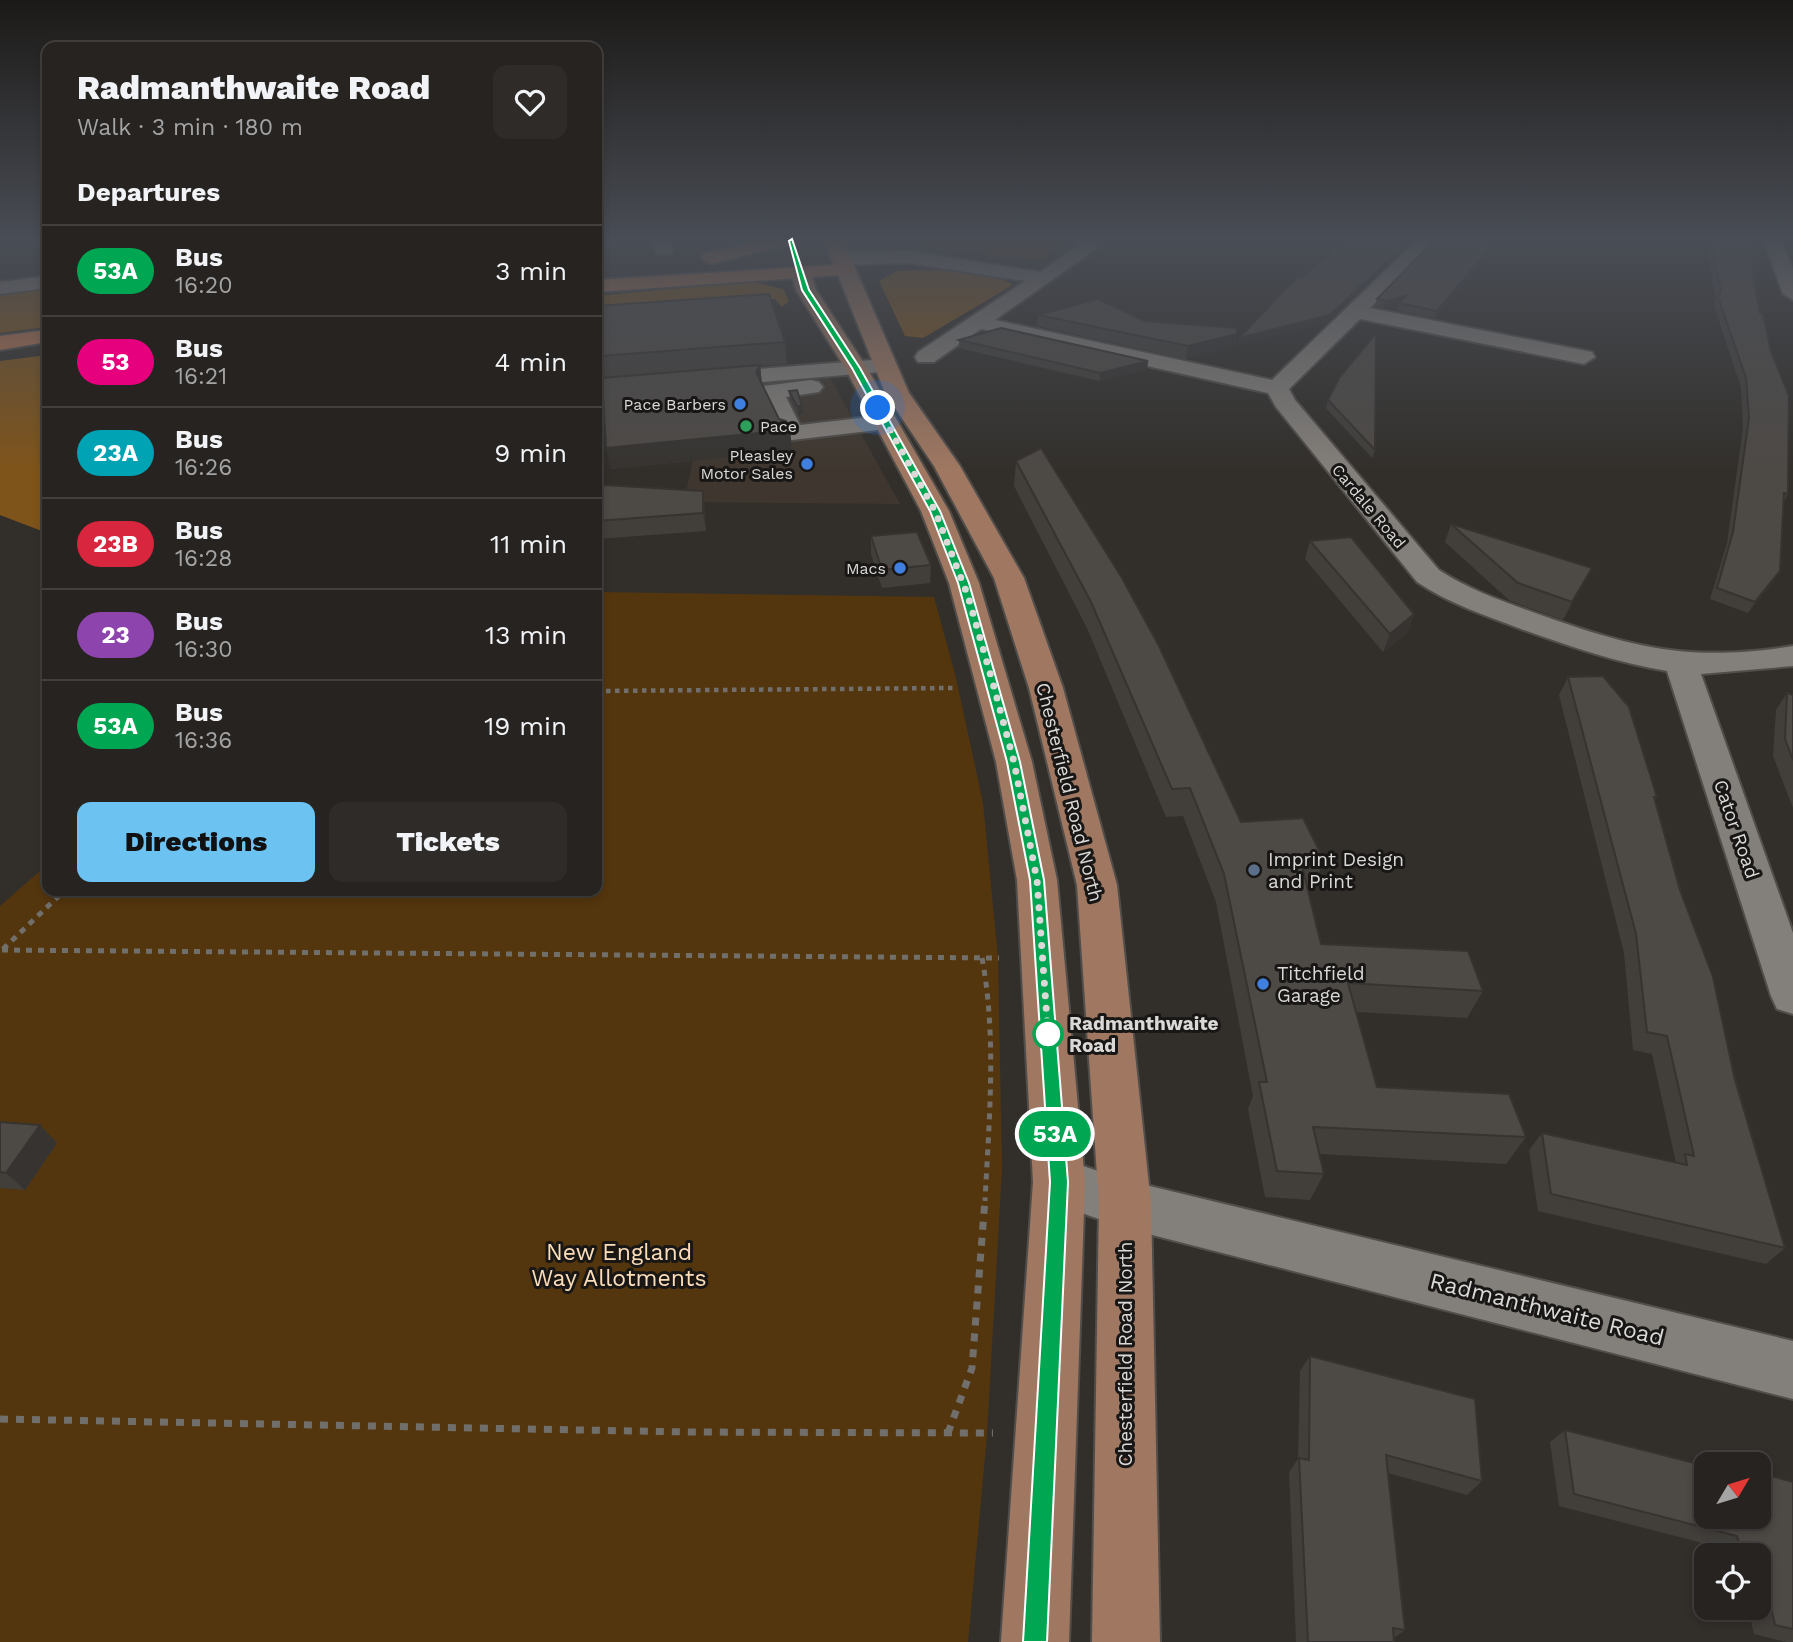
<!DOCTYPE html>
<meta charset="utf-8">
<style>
:root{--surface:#262320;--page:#2e2b29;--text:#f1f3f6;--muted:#a4a4a5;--line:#42403e;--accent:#6cc3f2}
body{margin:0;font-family:"Work Sans",sans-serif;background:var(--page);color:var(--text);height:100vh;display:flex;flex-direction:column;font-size:26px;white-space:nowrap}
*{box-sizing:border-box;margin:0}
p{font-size:23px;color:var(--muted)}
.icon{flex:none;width:38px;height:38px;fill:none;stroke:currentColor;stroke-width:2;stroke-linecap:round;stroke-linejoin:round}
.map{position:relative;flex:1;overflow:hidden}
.panel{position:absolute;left:42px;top:42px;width:560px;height:854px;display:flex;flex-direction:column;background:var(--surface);border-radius:14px;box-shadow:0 4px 10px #0003,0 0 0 2px var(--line)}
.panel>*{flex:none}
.badge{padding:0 14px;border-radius:23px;font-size:24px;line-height:46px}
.needle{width:46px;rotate:52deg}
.buttons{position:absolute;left:1694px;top:1452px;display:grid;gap:14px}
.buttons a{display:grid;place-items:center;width:77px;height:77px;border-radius:14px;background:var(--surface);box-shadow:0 4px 10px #0003,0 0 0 2px var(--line);font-size:35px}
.you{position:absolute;width:35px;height:35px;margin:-18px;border:5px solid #fff;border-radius:50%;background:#1a73e8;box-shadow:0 0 0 10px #1a73e833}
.map>.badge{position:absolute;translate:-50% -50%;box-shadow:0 0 0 4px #fff}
h2{padding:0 35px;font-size:26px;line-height:63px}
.round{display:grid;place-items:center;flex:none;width:74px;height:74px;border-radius:14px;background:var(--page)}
.overview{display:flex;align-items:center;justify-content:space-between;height:119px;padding:0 35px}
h1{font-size:33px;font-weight:800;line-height:52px}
.cta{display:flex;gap:14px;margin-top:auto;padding:14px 35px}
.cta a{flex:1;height:80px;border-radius:14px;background:var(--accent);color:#111;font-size:28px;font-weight:800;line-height:80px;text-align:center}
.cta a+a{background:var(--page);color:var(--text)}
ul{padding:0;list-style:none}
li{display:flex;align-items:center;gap:21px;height:91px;padding:0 35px;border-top:2px solid var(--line)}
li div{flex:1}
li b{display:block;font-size:26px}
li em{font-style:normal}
li .badge{min-width:77px;font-weight:700;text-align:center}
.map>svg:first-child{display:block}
.built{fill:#3f372f}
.green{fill:#54360e}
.forest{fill:#7f541a}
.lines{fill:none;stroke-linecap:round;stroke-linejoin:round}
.minor-casing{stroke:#504d4a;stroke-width:4}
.major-casing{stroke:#504d4a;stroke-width:4}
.highway-casing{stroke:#504d4a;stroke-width:4}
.path-far2{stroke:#716f6b;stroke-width:4.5;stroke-dasharray:4.5 4.5;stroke-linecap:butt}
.path-far1{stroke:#716f6b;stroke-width:5;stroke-dasharray:6 6;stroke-linecap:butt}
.path{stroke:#716f6b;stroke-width:7;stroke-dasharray:8 8;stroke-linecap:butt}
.minor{fill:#837f7a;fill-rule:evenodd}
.major{fill:#a07861;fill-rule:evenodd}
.highway{fill:#b47350;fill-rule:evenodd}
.wall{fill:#423f3b}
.shaded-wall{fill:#363330}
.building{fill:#4d4945;stroke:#363330;stroke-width:2}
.line{fill:#00a651;stroke:#fff;stroke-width:2}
.walk{stroke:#dbd9d7;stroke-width:7;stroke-dasharray:0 12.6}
.shop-dot{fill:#3f7fe0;stroke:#191715;stroke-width:2.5}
.leisure-dot{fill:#2e9e5b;stroke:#191715;stroke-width:2.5}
.service-dot{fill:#5c6f8a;stroke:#191715;stroke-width:2.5}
.stop-dot{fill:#fff;stroke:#00a651;stroke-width:3.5}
.labels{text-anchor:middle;stroke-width:6;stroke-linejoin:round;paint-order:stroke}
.far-poi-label{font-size:16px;fill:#dbd9d7;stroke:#191715;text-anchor:end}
.far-street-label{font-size:16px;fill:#dbd9d7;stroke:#191715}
.street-label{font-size:19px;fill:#dbd9d7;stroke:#191715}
.poi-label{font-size:19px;fill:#dbd9d7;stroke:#191715;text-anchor:start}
.stop-label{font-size:19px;font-weight:bold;fill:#dbd9d7;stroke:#191715;text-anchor:start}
.near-park-label{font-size:23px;fill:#fcddb9;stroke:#191715}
.near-street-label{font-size:23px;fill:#dbd9d7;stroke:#191715}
</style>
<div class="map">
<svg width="1793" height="1642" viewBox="0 0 1793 1642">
<rect width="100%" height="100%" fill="#322f2b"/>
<polygon class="built" points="830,378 900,504 684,502 708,388"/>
<g class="green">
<polygon points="873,241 1072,241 1042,261"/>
<polygon points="597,592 934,597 956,678 983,803 998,958 1002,1168 987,1434 968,1642 0,1642 0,906 47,865 47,891 597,891"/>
</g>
<g class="forest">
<path d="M916 270C944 271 990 267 1013 285L923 338 905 336 879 281 897 271Z"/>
<polygon points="750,281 783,289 789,301 782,307 775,299 597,311 597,296"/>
<polygon points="47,289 47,327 0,333 0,295"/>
<polygon points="47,355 47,533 0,515 0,361"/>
</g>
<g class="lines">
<defs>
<g id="minor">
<polygon points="653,241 671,241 673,250 671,254 657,254"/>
<path d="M1085 241H1107L995 320 1272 380 1416 241H1436L1370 308 1592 352 1595 357 1584 364 1360 319 1289 389 1295 400 1439 570C1471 591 1505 602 1541 615 1637 649 1691 662 1793 646V666L1701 674 1793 933V1014L1777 1009 1771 996 1667 671C1617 663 1569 646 1521 629 1484 615 1450 604 1417 582L1276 407 1268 393 981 329 934 362H918L915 357 918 352 1025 281 908 263 840 265 831 259 840 253 908 251 1040 272Z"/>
<polygon points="1764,241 1782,241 1793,269 1793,300 1783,294"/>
<polygon points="47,276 47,288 0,294 0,282"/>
<polygon points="884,359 895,366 892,371 597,396 597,382"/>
<polygon points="811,380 819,382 823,387 819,392 786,397 800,425 886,415 895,417 898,422 895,427 886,429 792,440 783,438 760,391 764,386"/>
<polygon points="1059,1158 1125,1180 1793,1341 1793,1399 1125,1228 1041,1199 1033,1182 1041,1165"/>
</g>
<g id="major">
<polygon points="846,264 856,270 909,393 960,466 1024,578 1063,688 1117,885 1151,1204 1160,1642 1092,1642 1099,1204 1077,885 1029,688 994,578 934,466 885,393 836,270"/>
<polygon points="801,267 811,273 816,290 867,368 949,511 979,583 1032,762 1057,880 1085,1182 1069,1642 1001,1642 1033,1182 1017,880 996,762 949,583 921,511 845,368 796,290 791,273"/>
</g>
<g id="highway">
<polygon points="756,241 789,241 786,245 710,264 701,258 703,254"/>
<polygon points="825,241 843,241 856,270 853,274 597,292 597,280 834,265"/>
<polygon points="47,330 47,342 0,350 0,336"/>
</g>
</defs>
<use href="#minor" class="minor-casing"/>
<use href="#major" class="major-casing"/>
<use href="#highway" class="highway-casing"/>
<polyline class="path-far2" points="597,691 953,688"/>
<g class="path-far1">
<polyline points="3,949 64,891"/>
<polyline points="2,950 999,958"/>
<path d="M982 958C997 1038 989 1120 985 1201"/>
</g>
<g class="path">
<polyline points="0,1419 687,1432 993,1433"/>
<polyline points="948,1433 972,1368 985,1199"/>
</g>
<use href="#minor" class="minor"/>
<use href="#major" class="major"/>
<use href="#highway" class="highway"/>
</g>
<g class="wall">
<polygon points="1434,241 1500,241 1435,318 1397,311 1399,304 1383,308 1375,306 1377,299"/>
<polygon points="1707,241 1753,241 1753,275 1788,494 1784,502 1780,571 1773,582 1748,613 1710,599 1727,543 1743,428 1741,387 1714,306 1716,300 1709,261"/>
<polygon points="1038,315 1145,321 1237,334 1235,346 1186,359 1037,326"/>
<polygon points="959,340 1148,361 1147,369 1099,381 959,348"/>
<polygon points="785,342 787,364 760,366 762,384 779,419 790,430 792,451 610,469 605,378 601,356"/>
<polygon points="789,391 803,414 798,415 790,399"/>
<polygon points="1328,400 1375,450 1372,458 1326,408"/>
<polygon points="1016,461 1241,822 1324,860 1313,888 1307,889 1321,944 1483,991 1467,1018 1356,1012 1377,1087 1526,1137 1506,1164 1319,1154 1324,1174 1310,1200 1265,1197 1248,1109 1253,1096 1216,902 1183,816 1166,817 1087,628 1014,486"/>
<polygon points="597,500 705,508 706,531 597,539"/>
<polygon points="1451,524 1592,568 1583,585 1563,620 1510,601 1445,542"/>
<polygon points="871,536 931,565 930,583 882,588 871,554"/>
<polygon points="1310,541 1414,614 1408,632 1383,652 1305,559"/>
<polygon points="1568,677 1657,797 1655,800 1785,1248 1766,1264 1538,1211 1529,1150 1542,1133 1676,1163 1652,1054 1633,1050 1624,953 1559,695"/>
<polygon points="1787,693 1793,695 1793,808 1773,756 1776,710"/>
<polygon points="0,1122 57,1143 25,1190 0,1188"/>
<polygon points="1310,1356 1482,1481 1467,1495 1388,1473 1405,1630 1394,1638 1394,1642 1296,1642 1289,1472 1298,1459 1300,1371"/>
<polygon points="1565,1430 1706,1517 1793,1482 1793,1642 1786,1642 1754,1634 1748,1608 1759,1608 1759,1556 1720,1556 1718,1547 1559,1506 1550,1442"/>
</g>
<g class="shaded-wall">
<polygon points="1408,241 1413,241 1328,322 1237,345 1239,338"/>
<polygon points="1496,241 1500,241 1435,318 1437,311"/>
<polygon points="1406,296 1403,303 1383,308 1386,301"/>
<polygon points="1237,334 1235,346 1186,359 1188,346"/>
<polygon points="1148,361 1147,369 1099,381 1100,373"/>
<polygon points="760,365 762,385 756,372"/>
<polygon points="797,406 802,406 803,414 798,415"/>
<polygon points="790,430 792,451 610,469 606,448"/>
<polygon points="703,491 705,508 706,531 703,513"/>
<polygon points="1592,568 1583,585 1563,620 1572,602"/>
<polygon points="1780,571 1773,582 1748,613 1755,602"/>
<polygon points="1414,614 1408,632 1383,652 1390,634"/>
<polygon points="40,1125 57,1143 25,1190 6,1173"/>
</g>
<g class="building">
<polygon points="1344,241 1408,241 1330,315 1239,338 1297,277 1301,278"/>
<polygon points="1434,241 1496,241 1437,311 1399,303 1406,296 1386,301 1377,299"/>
<polygon points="1712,241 1753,241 1753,275 1760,313 1763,313 1771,351 1789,396 1788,494 1784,493 1780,571 1755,602 1717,588 1733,532 1749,418 1746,378 1718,297 1721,291 1713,253"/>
<polygon points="769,294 785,342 601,356 598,306"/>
<polygon points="1098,299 1145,321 1237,328 1237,334 1188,346 1038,315"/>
<polygon points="1001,328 1148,361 1100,373 959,340"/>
<polygon points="1376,333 1375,450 1328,400 1339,378"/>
<polygon points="760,365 756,372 779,419 786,421 790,430 606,448 602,378"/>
<polygon points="797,390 802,406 797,406 789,391"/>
<polygon points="1041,448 1122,578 1159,646 1241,822 1303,818 1324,860 1301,862 1321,944 1468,951 1483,991 1348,983 1377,1087 1509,1094 1526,1137 1313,1127 1324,1174 1277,1171 1259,1082 1267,1082 1224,874 1190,788 1172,789 1091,602 1016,461"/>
<polygon points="604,485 703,491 703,513 597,521 597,500"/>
<polygon points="1451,524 1592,568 1572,602 1518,583"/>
<polygon points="917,532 931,565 882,570 871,536"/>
<polygon points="1351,537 1414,614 1390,634 1310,541"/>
<polygon points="1603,676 1629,707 1657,797 1654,797 1680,890 1713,977 1735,1080 1785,1248 1551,1194 1542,1133 1687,1165 1685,1154 1694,1156 1667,1036 1647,1032 1636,934 1568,677"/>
<polygon points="1787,693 1793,695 1793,760 1785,739"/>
<polygon points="0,1122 40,1125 6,1173 0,1172"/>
<polygon points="1310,1356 1475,1399 1482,1481 1386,1455 1405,1630 1393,1628 1394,1642 1308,1642 1299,1458 1309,1460"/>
<polygon points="1565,1430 1706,1466 1706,1517 1759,1517 1759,1473 1793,1482 1793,1629 1775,1625 1758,1553 1741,1550 1737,1536 1574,1494"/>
</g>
<linearGradient id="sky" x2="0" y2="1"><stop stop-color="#1c1a18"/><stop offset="0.51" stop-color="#494d55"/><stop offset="1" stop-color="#494d55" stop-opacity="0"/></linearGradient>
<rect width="1793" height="471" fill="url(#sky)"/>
<polygon class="line" points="792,239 809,290 860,368 940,511 969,583 1020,762 1044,880 1068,1182 1047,1642 1023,1642 1050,1182 1030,880 1007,762 958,583 930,511 852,368 802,290 789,241"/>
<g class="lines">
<polyline class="walk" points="878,408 935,511 968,596 994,687 1014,762 1037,880 1048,1034"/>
</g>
<g class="shop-dot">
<circle cx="740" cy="404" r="7"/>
<circle cx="807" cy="464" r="7"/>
<circle cx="900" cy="568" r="7"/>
<circle cx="1263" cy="984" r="7"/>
</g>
<circle class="leisure-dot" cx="746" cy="426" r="7"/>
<circle class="service-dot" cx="1254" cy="870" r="7"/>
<circle class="stop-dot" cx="1048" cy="1034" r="14"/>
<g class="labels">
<g class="far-poi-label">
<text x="726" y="410">Pace Barbers</text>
<text x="760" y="432" text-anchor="start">Pace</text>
<text x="793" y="461">Pleasley<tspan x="793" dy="18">Motor Sales</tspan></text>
<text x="886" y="574">Macs</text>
</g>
<g class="far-street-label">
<text transform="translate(1369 506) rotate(50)" y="6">Cardale Road</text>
</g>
<g class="street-label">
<text transform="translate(1070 792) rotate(76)" y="7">Chesterfield Road North</text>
<text transform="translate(1737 829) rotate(71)" y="7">Cator Road</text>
<text transform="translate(1125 1354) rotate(-90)" y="7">Chesterfield Road North</text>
</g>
<g class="poi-label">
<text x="1268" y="866">Imprint Design<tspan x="1268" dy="22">and Print</tspan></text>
<text x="1277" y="980">Titchfield<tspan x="1277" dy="22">Garage</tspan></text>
</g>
<g class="stop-label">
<text x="1069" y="1030">Radmanthwaite<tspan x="1069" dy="22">Road</tspan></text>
</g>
<g class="near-park-label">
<text x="619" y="1260">New England<tspan x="619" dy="26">Way Allotments</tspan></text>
</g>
<g class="near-street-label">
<text transform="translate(1547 1309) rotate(14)" y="8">Radmanthwaite Road</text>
</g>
</g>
</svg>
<div class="buttons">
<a><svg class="needle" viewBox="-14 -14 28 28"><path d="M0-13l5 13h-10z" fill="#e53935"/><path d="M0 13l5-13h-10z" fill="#a4a4a5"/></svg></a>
<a><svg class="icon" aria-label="locate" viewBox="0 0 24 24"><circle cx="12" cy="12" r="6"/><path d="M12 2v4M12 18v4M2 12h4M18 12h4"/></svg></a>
</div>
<div class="you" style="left:878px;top:408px"></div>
<b class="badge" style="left:1055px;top:1134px;background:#00a651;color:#fff">53A</b>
<section class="panel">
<div class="overview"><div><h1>Radmanthwaite Road</h1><p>Walk · 3 min · 180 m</p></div><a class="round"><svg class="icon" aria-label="heart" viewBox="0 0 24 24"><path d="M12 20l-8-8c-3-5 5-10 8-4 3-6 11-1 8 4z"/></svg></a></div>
<h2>Departures</h2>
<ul>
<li><span class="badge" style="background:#00a651;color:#fff">53A</span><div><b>Bus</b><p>16:20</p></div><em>3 min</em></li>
<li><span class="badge" style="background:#e6007e;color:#fff">53</span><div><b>Bus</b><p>16:21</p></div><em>4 min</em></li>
<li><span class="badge" style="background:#00a3b4;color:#fff">23A</span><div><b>Bus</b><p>16:26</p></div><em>9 min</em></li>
<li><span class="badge" style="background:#d7263d;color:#fff">23B</span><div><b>Bus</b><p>16:28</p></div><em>11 min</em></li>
<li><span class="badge" style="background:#8e44ad;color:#fff">23</span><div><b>Bus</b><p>16:30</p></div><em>13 min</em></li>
<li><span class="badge" style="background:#00a651;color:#fff">53A</span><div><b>Bus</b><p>16:36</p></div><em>19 min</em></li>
</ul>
<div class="cta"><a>Directions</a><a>Tickets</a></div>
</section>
</div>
